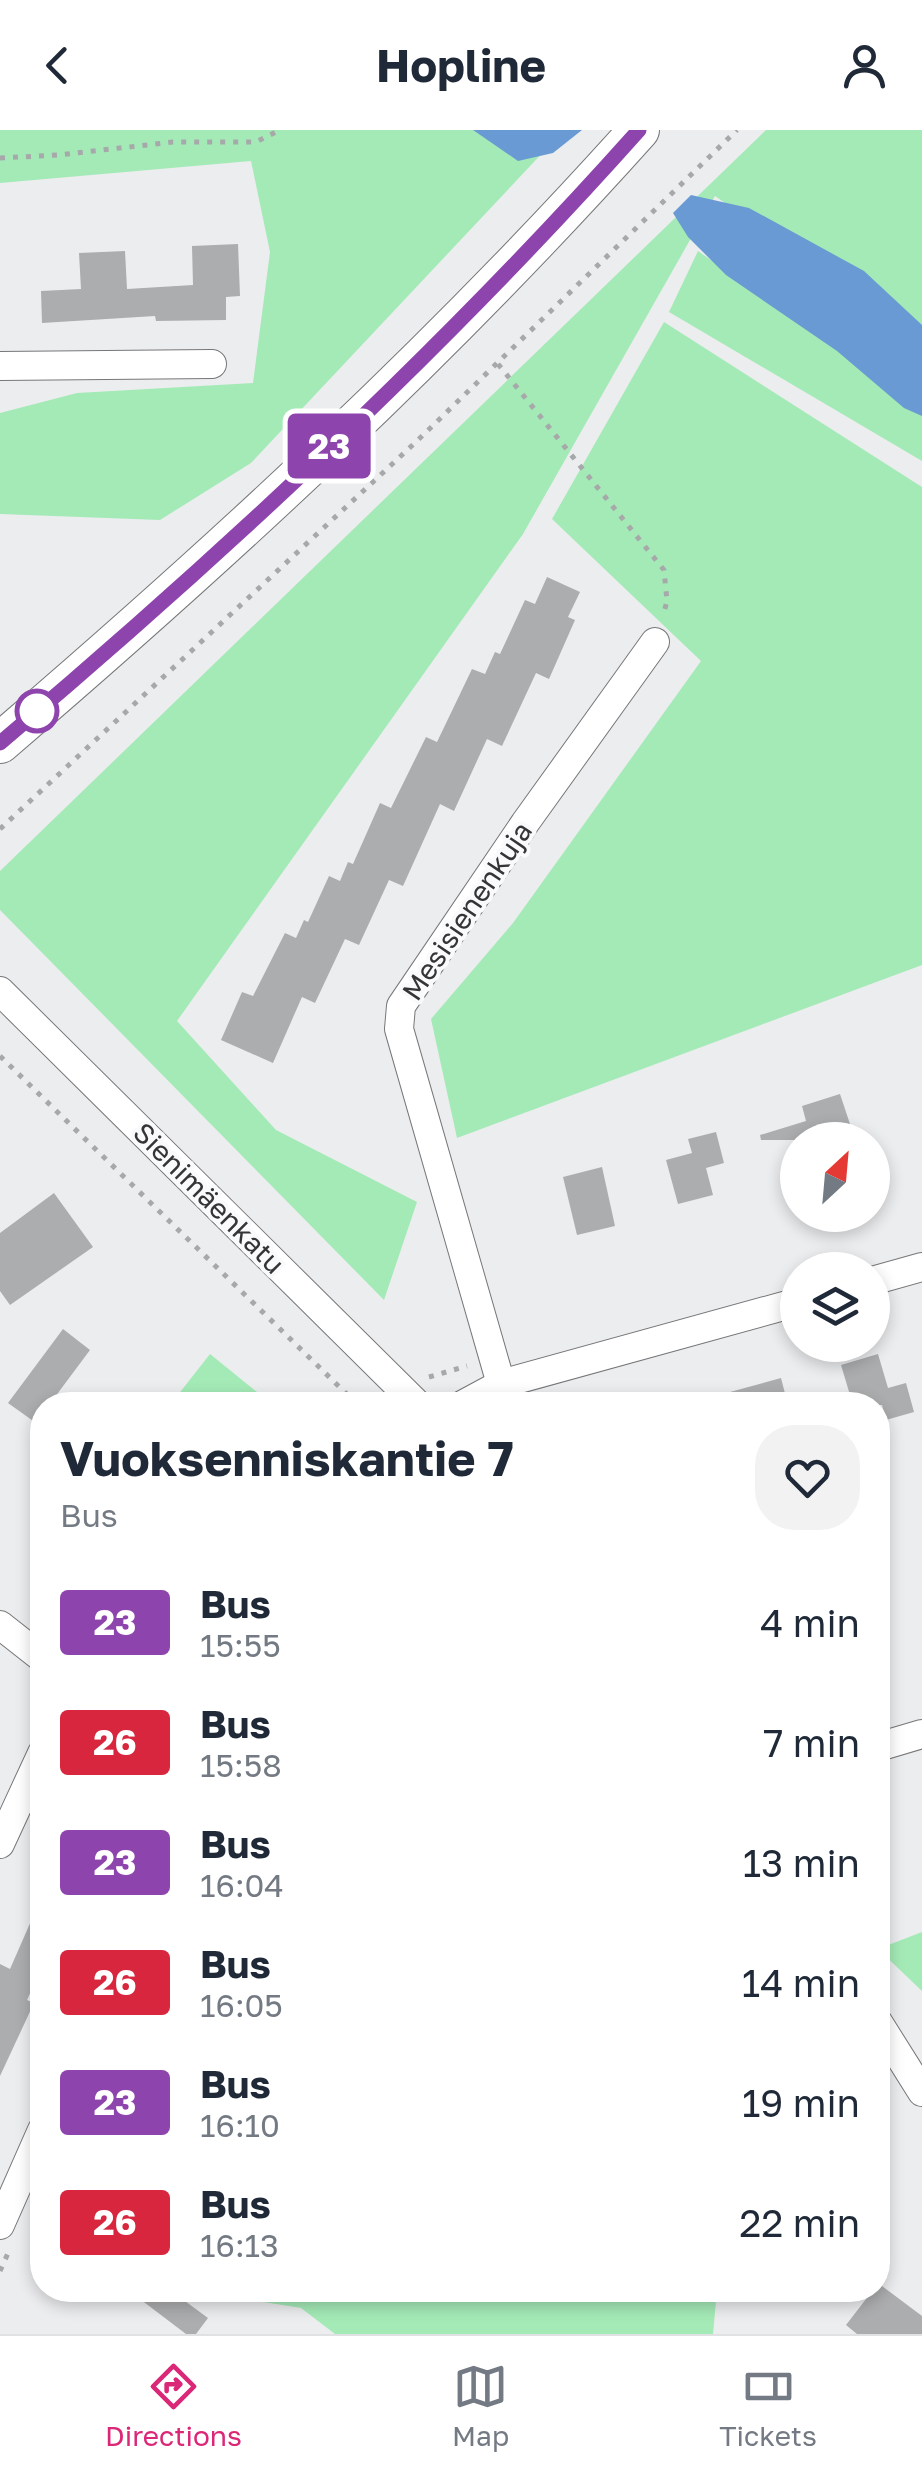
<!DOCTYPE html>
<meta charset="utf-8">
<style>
:root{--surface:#fff;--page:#f2f2f3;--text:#1f2937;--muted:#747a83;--line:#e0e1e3;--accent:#db2777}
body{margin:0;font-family:"Golos Text",sans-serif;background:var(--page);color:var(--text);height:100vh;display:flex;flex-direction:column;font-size:38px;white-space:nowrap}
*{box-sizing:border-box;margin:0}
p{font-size:32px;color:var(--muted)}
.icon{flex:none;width:55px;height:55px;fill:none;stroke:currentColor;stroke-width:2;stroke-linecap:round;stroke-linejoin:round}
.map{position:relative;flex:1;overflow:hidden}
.drawer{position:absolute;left:30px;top:1262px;width:860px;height:910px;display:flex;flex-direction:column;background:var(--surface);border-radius:40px;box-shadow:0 5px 15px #0003}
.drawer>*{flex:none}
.badge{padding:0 20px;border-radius:8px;font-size:35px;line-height:65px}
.needle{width:65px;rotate:26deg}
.fabs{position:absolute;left:780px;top:992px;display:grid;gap:20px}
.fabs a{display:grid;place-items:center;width:110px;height:110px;border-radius:50%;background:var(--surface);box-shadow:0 5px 15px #0003;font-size:50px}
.map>.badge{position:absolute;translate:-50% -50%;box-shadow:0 0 0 5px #fff}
.round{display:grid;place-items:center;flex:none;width:105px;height:105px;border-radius:40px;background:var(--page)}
.headline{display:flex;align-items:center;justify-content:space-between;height:170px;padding:0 30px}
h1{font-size:48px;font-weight:700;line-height:75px}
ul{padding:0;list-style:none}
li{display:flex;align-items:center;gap:30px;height:120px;padding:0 30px}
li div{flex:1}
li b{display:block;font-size:38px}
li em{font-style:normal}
li .badge{min-width:110px;font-weight:700;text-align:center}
header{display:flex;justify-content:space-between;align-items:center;height:130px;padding:0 30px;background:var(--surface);font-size:45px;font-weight:700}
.dock{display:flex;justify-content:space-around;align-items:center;height:140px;border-top:2px solid var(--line);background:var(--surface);font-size:28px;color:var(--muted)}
.dock a{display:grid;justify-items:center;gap:5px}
.dock .current{color:var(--accent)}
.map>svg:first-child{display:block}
.green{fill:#a4eab7}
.water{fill:#699ad3}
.building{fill:#acadae}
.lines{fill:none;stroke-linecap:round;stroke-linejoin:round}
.street-casing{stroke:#767779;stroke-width:30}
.secondary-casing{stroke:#767779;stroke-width:42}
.path{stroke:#a7a8a9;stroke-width:5;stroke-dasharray:5 8;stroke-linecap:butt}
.street{stroke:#fff;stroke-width:28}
.secondary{stroke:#fff;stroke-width:40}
.line-casing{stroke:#fff;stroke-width:22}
.line{stroke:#8e44ad;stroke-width:15}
.stop-dot{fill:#fff;stroke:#8e44ad;stroke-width:5}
.labels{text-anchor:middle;stroke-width:8;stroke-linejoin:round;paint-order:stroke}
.street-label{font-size:28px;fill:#353536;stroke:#f9fafc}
</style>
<header><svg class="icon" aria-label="back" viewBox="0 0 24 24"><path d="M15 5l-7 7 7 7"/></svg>Hopline<svg class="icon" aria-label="person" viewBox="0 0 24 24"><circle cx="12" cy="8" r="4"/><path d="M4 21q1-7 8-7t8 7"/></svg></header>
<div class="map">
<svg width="922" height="2204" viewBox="0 0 922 2204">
<rect width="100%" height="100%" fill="#ecedef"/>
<g class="green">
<polygon points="0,0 564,0 251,333 160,390 0,384 0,283 77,263 253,253 270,122 251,31 0,53"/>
<polygon points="766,0 922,0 922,213 715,66 523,404 177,891 276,1000 417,1072 384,1170 0,780 0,741"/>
<polygon points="698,121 922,278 922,331 669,182"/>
<polygon points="664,192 922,357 922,835 457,1008 431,889 513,793 701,531 552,389"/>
<polygon points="210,1224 273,1275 170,1275"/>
<polygon points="922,1802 922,1861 878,1819"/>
<polygon points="236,2160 717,2160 713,2204 335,2204 301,2178 238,2168"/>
</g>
<g class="water">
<polygon points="473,0 582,0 553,23 518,31"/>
<polygon points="691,65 749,78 864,141 922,195 922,286 904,278 837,221 726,145 688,107 673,83"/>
</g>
<g class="building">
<polygon points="238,114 240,166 226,167 226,190 156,191 155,186 42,193 41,161 81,159 79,123 125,121 127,159 193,155 192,116"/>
<polygon points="547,447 580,462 568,487 575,490 549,549 536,543 502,616 487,609 454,681 440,674 403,756 389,750 359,815 345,809 315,873 302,867 273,933 221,910 242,862 253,866 285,803 296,808 304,790 308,792 329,746 340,751 348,732 353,734 380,673 391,678 426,607 437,612 472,539 485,544 495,522 500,524 525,470 535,474"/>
<polygon points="840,964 850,994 826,1002 829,1010 761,1010 760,1005 806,991 802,976"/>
<polygon points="716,1002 724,1033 706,1038 713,1065 678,1074 666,1030 692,1023 688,1009"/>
<polygon points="602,1037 615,1096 577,1105 563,1047"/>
<polygon points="54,1063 93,1117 10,1175 0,1161 0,1103"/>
<polygon points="63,1199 90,1220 49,1275 42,1275 42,1284 36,1293 8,1273"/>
<polygon points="878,1224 888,1258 906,1253 914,1282 886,1290 882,1275 853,1275 841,1235"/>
<polygon points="781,1248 788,1275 709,1275 708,1268"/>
<polygon points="42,1766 42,1837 27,1870 34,1873 0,1946 0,1834 10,1839"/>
<polygon points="878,2153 922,2186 922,2204 857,2204 846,2195 873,2160 878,2160"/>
<polygon points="128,2160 170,2160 208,2188 196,2204 186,2204"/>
</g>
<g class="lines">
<defs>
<g id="street">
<polyline points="0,236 212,234"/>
<polyline points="0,861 418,1275"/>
<polyline points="872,1151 922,1137"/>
<polyline points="501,1254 399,899 401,876 525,693 655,512"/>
<polyline points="462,1275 501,1254 798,1172"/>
<polyline points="0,1495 42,1528"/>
<polyline points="878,1617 922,1604"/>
<polyline points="0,1714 42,1623"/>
<polyline points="878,1892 922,1962"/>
<polyline points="0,2095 42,2000"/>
</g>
<path id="secondary" d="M0 613C224 421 442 220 639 0"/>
</defs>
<use href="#street" class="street-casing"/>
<use href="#secondary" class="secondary-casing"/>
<g class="path">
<polyline points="0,28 58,25 173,12 256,12 280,0"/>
<polyline points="498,234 664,440 667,471 663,486"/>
<polyline points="0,699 418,310 737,0"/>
<polyline points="0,926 358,1275"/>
<polyline points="429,1247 467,1236"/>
<polyline points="0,2141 9,2121"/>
</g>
<use href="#street" class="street"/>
<use href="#secondary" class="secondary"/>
</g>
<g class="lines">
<defs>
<path id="line" d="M0 613C225 423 443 220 639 0"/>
</defs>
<use href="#line" class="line-casing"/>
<use href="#line" class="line"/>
</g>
<circle class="stop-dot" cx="37" cy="581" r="20"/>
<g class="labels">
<g class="street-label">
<text transform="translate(467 781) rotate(-56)" y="10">Mesisienenkuja</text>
<text transform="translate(209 1068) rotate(45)" y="10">Sienimäenkatu</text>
</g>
</g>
</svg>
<div class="fabs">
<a><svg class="needle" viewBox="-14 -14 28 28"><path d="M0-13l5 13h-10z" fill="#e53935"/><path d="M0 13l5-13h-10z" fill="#747a83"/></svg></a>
<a><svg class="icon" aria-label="layers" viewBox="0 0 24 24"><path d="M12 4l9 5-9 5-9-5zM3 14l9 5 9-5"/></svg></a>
</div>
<b class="badge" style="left:329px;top:316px;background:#8e44ad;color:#fff">23</b>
<section class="drawer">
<div class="headline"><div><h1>Vuoksenniskantie 7</h1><p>Bus</p></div><a class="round"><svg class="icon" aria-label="heart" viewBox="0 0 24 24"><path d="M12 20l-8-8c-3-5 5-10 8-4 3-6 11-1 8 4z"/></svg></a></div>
<ul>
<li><span class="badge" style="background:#8e44ad;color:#fff">23</span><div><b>Bus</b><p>15:55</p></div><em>4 min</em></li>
<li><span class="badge" style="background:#d7263d;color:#fff">26</span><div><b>Bus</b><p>15:58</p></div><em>7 min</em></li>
<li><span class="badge" style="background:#8e44ad;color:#fff">23</span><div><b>Bus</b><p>16:04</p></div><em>13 min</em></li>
<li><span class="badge" style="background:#d7263d;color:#fff">26</span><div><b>Bus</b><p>16:05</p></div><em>14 min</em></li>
<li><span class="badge" style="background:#8e44ad;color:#fff">23</span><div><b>Bus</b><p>16:10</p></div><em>19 min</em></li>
<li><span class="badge" style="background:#d7263d;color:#fff">26</span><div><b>Bus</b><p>16:13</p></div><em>22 min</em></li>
</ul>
</section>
</div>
<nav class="dock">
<a class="current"><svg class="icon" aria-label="directions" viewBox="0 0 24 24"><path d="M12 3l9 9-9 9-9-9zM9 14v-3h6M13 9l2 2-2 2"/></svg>Directions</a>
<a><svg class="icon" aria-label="map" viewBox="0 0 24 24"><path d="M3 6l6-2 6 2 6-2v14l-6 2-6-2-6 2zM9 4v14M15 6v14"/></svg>Map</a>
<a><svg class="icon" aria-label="tickets" viewBox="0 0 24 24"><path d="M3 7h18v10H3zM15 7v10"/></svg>Tickets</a>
</nav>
